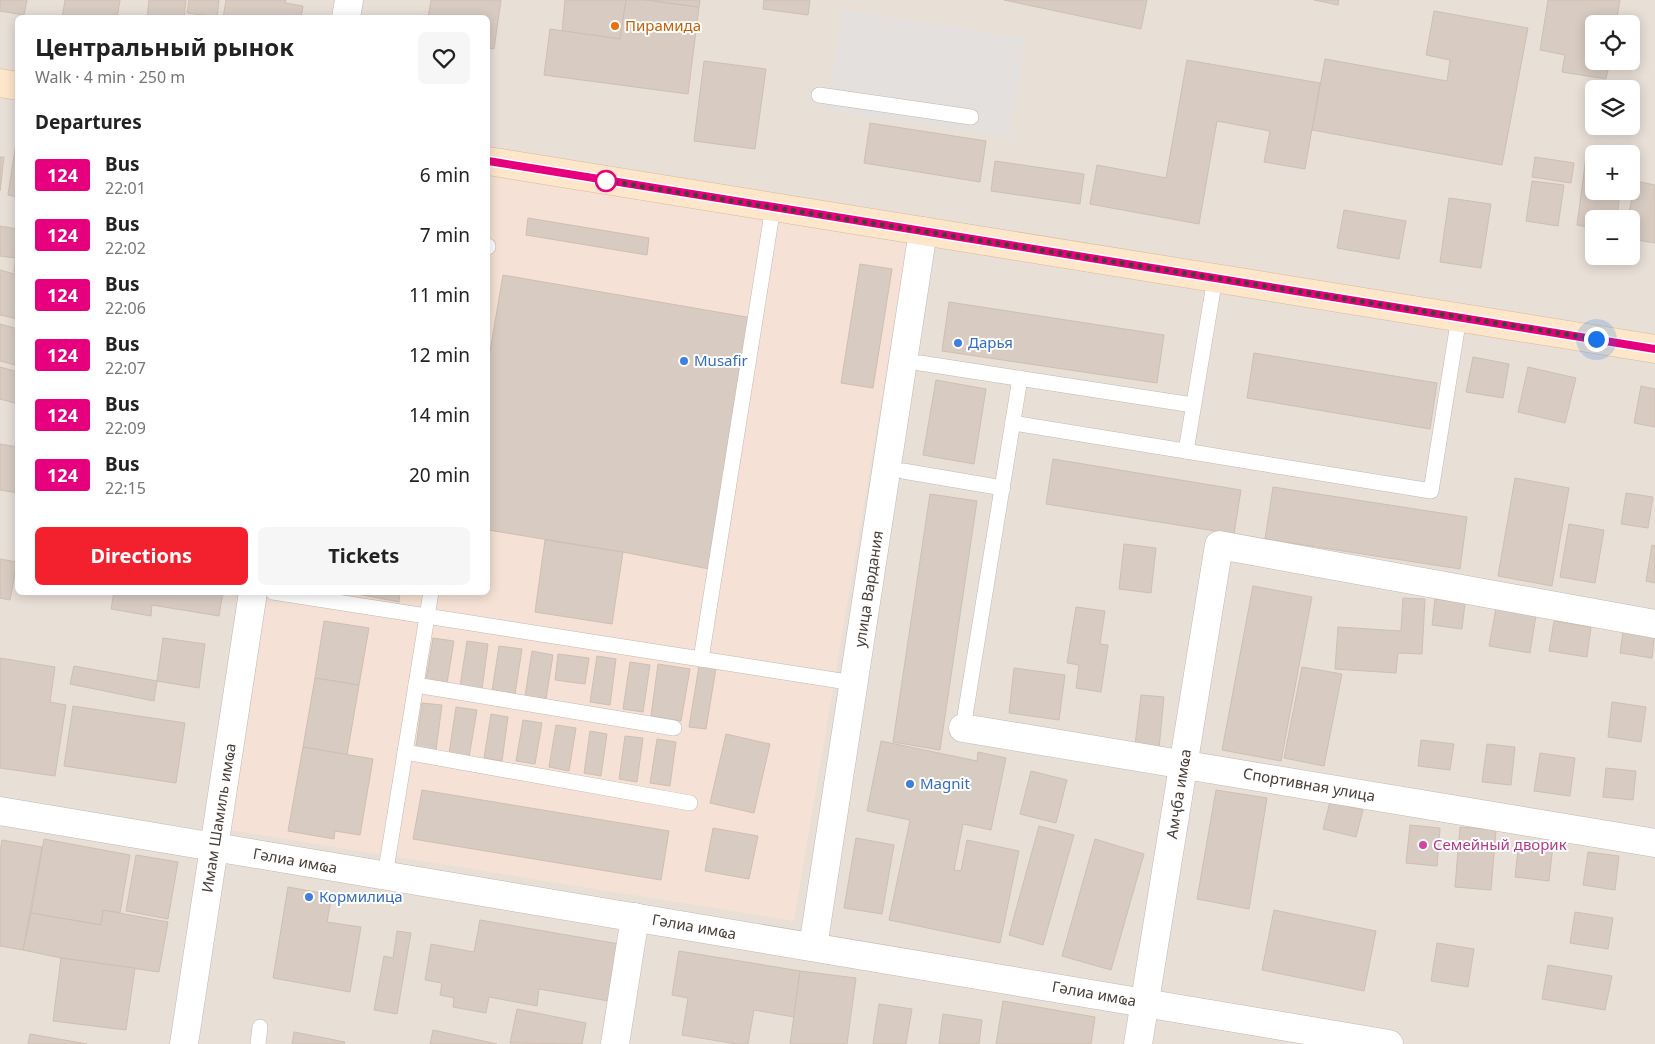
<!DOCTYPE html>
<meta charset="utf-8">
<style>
:root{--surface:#fff;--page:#f6f6f6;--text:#222;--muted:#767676;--accent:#f3212e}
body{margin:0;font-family:"Noto Sans",sans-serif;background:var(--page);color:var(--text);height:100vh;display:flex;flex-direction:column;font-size:19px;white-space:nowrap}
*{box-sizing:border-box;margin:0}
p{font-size:16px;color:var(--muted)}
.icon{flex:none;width:28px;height:28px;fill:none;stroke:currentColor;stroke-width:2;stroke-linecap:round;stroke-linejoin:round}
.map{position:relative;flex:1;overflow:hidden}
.sheet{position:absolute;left:15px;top:15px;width:475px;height:580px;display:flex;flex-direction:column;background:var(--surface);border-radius:8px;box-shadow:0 2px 12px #0003}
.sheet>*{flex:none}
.badge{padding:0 10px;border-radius:4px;font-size:18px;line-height:32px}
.tools{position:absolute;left:1585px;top:15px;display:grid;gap:10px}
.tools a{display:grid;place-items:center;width:55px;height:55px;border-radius:8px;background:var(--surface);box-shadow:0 2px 12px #0003;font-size:25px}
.you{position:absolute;width:25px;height:25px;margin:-12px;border:4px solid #fff;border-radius:50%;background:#1a73e8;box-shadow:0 0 0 8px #1a73e833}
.map>.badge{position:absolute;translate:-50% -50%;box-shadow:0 0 0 2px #fff}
h2{padding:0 20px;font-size:19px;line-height:45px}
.round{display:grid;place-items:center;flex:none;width:52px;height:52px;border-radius:8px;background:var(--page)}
.head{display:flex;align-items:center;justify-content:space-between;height:85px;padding:0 20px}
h1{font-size:24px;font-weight:700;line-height:38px}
.action{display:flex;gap:10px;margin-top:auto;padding:10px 20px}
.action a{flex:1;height:58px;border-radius:8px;background:var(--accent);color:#fff;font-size:20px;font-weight:700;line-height:58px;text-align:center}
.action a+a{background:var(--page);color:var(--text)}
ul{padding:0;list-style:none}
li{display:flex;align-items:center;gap:15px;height:60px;padding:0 20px}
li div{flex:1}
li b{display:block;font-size:19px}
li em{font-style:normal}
li .badge{min-width:55px;font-weight:700;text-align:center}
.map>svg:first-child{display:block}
.residential{fill:#e8dfd7;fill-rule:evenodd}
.commercial{fill:#f5e1d5}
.parking{fill:#e3e0de}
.building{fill:#d8cbc2;stroke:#d0beb2}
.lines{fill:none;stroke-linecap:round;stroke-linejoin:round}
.service-casing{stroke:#c2b7af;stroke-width:16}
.minor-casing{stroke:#c2b7af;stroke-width:29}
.secondary-casing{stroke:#d5ba9d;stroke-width:29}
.service{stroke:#fff;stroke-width:15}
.minor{stroke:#fff;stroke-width:28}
.secondary{stroke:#fde6ca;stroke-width:28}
.line-casing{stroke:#fff;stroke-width:11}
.line{stroke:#e6007e;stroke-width:8}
.walk{stroke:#483e38;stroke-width:5;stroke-dasharray:0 9}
.food-dot{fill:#e8710a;stroke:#fff;stroke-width:2}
.stop-dot{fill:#fff;stroke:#e6007e;stroke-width:2.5}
.shop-dot{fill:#3f7fe0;stroke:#fff;stroke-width:2}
.hotel-dot{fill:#d1479c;stroke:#fff;stroke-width:2}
.labels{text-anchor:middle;stroke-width:4;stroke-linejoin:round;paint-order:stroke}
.food-label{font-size:15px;fill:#c56008;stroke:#fff;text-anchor:start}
.shop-label{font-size:15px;fill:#366cbe;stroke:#fff;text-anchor:start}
.street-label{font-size:15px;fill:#483e38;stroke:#fff}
.hotel-label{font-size:15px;fill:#b23c85;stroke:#fff;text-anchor:start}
</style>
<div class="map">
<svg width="1655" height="1044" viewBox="0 0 1655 1044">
<rect width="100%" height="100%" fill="#f4eee9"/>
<path class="residential" d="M0 0H1655V1044H0ZM18 18H488V592H18ZM1594 24H1631V61H1594ZM1594 89H1631V126H1594ZM1594 154H1631V191H1594ZM1594 219H1631V256H1594Z"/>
<polygon class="commercial" points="488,171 909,237 794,921 229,830 265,593 488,592"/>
<polygon class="parking" points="842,10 1025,38 1010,137 827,110"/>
<g class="building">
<polygon points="0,0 27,0 24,15 0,11"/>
<polygon points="65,0 120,0 117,18 62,18"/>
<polygon points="149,0 186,0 184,18 147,18"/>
<polygon points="189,0 219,0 217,17 187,13"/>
<polygon points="226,0 286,0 285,3 303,6 301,18 223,18"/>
<polygon points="431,0 501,0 494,49 488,48 488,18 428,18"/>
<polygon points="565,0 626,0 620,39 562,31"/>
<polygon points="626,0 646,0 699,7 688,94 544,75 550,29 620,39"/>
<polygon points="646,0 700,0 699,7"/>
<polygon points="764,0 810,0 808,15 763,9"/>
<polygon points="1004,0 1147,0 1141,29"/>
<polygon points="1314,0 1339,0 1338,5"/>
<polygon points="1548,0 1620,0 1616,24 1594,24 1594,61 1610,61 1606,79 1562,72 1565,55 1540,50"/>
<polygon points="1434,11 1528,28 1502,165 1312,130 1325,59 1447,81 1450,60 1426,55"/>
<polygon points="1187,60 1320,83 1305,169 1264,162 1270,131 1217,121 1199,224 1090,204 1097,165 1166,178"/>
<polygon points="704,61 766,69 755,149 694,141"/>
<polygon points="870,123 986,141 980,182 864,163"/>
<polygon points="16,143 18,143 18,197 8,195"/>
<polygon points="0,157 4,157 0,191"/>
<polygon points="1535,157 1574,163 1571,183 1532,177"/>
<polygon points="1586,157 1594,158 1594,191 1620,191 1617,219 1594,219 1594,228 1577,225"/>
<polygon points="995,161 1084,174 1080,204 991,191"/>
<polygon points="1532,181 1564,185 1558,226 1526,221"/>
<polygon points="1635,181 1655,185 1655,243 1631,239 1631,219 1628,219"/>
<polygon points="1449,198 1491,204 1481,268 1440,262"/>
<polygon points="1344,210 1406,221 1399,259 1337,248"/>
<polygon points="528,218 649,238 647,255 526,235"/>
<polygon points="0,226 18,229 15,258 0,256"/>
<polygon points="18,235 18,272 14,272"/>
<polygon points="860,264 892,269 873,388 841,383"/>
<polygon points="0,270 18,275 18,319 0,315"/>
<polygon points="503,275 752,318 709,569 623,552 488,530 488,363"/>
<polygon points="949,302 1164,335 1157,383 942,351"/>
<polygon points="0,324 18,329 18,356 15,365 0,361"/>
<polygon points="1254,353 1437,383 1430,429 1247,398"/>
<polygon points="1473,357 1509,364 1503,398 1466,392"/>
<polygon points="0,367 18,372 18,404 0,399"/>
<polygon points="1528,367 1576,378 1565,423 1518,412"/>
<polygon points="936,380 986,389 974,464 923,455"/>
<polygon points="1641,386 1655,389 1655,427 1634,423"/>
<polygon points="0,444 18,447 18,493 0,490"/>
<polygon points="1053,459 1241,490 1234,534 1046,504"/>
<polygon points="1515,478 1569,488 1552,586 1498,576"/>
<polygon points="1273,487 1467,517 1460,569 1265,539"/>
<polygon points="1626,493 1653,497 1648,528 1621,524"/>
<polygon points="930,494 977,501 940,750 893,742"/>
<polygon points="1569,524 1604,530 1595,583 1560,577"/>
<polygon points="545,540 623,552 612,624 535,612"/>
<polygon points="1124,544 1156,548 1151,593 1119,589"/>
<polygon points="1652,545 1655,546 1655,583 1646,581"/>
<polygon points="0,559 17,562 10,600 0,598"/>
<polygon points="1253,586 1312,597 1281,761 1222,750"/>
<polygon points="114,592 223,592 219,616 152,605 151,616 111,609"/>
<polygon points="346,592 400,592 399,602"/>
<polygon points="1403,598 1425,599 1422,654 1398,653 1396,673 1335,669 1338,627 1401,631"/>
<polygon points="1435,599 1465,603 1462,629 1432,625"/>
<polygon points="1076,607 1105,611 1100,644 1108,645 1101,692 1076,688 1079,665 1067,663"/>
<polygon points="1496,608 1536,615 1530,653 1489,646"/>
<polygon points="324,621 369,628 359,685 315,678"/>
<polygon points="1554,621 1591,627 1587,657 1549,651"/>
<polygon points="1624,625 1655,630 1652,658 1620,653"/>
<polygon points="163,638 205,644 199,688 157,681"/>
<polygon points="433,638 454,641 447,683 426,680"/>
<polygon points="467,641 488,644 482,689 460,686"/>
<polygon points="499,646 522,649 515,694 492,691"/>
<polygon points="532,651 553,655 546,699 525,696"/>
<polygon points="558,654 589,658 585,684 555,680"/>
<polygon points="597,656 616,659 610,705 590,702"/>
<polygon points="0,658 55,667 50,702 66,705 55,776 0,768"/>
<polygon points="630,662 650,665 643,712 623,709"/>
<polygon points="658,664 690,669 681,721 651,716"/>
<polygon points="74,666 157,681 154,701 70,684"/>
<polygon points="699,666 716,668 706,729 689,727"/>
<polygon points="1302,667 1342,674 1324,766 1284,758"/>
<polygon points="1014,668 1065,675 1059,720 1009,713"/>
<polygon points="315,678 359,685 347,755 303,747"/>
<polygon points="1141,695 1164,697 1159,748 1135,745"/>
<polygon points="1612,702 1646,707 1641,742 1608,737"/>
<polygon points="422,703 442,705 436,750 416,747"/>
<polygon points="73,706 185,723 176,783 64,766"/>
<polygon points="456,707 477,710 469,757 449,754"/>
<polygon points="491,714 508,717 502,761 484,758"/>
<polygon points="523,720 542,723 535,764 516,761"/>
<polygon points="556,725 576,728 569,771 549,767"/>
<polygon points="590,731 607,734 601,776 584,773"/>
<polygon points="726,734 770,744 754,813 710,803"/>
<polygon points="625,736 643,738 637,782 619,779"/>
<polygon points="657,739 676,742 670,786 650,783"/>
<polygon points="1421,740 1454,744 1450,770 1418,766"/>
<polygon points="881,741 977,761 978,752 1006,758 991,830 963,824 954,870 961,871 967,840 1019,851 1000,943 889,920 910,820 867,811"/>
<polygon points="1487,744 1515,747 1511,785 1482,782"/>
<polygon points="303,747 373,759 360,835 335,831 334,839 288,831"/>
<polygon points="1540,753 1575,758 1570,796 1534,791"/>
<polygon points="1606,768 1636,771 1633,800 1603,797"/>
<polygon points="1031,771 1067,780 1056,823 1020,814"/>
<polygon points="422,790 669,831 661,880 413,839"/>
<polygon points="1216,790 1267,798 1249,909 1197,899"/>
<polygon points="1330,802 1363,810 1356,837 1323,829"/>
<polygon points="1410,825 1440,828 1437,866 1406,863"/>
<polygon points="1039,826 1074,835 1043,945 1009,935"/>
<polygon points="1460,827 1496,830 1491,890 1455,887"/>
<polygon points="713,828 758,836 749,879 705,871"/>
<polygon points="856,838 894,845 882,914 844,908"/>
<polygon points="44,839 130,855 120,913 103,910 101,925 31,913"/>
<polygon points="1095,839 1144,854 1111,970 1062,956"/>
<polygon points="2,840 42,847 23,950 0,946 0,852"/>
<polygon points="1519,841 1553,845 1549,881 1515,877"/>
<polygon points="1588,852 1619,856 1615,890 1583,885"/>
<polygon points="136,855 178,862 168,919 126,911"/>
<polygon points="288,887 332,895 327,922 361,927 350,992 273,978"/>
<polygon points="103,910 168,922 159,972 61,958 23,950 31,913 101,925"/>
<polygon points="1274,910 1376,931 1364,991 1262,970"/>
<polygon points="1575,912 1613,918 1608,949 1570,943"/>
<polygon points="480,920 619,944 609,1001 539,989 537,1006 489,997 486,1013 453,1007 454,998 440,995 442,983 425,980 431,944 474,952"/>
<polygon points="397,931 411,933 397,1014 374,1010 384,956 393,958"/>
<polygon points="1437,943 1474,949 1468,987 1431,981"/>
<polygon points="679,951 800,971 794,1017 754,1010 748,1044 737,1044 682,1035 688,998 672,995"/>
<polygon points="61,958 135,968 126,1030 53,1021"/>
<polygon points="1548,965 1612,976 1605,1010 1542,999"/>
<polygon points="800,971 856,978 847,1044 790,1044"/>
<polygon points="1003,1001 1095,1017 1091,1044 996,1044"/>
<polygon points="879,1004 912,1009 906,1044 873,1044"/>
<polygon points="517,1009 586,1023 582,1044 510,1043"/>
<polygon points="943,1014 982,1020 979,1044 939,1044"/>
<polygon points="433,1030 497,1044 430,1044"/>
<polygon points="294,1032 345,1042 344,1044 292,1044"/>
<polygon points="30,1034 87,1044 28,1044"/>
</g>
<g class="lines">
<defs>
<g id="service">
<polyline points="819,95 971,117"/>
<polyline points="488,247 488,246"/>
<polyline points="920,363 1193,405"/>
<polyline points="1013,423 1431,491 1459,317"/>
<polyline points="1186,451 1215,278"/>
<polyline points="903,471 1003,488"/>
<polyline points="273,592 854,683"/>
<polyline points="701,659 773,207"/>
<polyline points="416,685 674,728"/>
<polyline points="963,728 1020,378"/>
<polyline points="405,752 690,803"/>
<polyline points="385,876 431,592"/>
<polyline points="258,1044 260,1027"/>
</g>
<g id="minor">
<polyline points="346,18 349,0"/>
<polyline points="963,728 1655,843"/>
<polyline points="0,811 1389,1044"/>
<polyline points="813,947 923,231"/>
<polyline points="184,1044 253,592"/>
<polyline points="615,1044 635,917"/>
<polyline points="1138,1044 1219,545 1655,624"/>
</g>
<g id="secondary">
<polyline points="0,83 18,86"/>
<polyline points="488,161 1655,349"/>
</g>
</defs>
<use href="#service" class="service-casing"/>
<use href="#minor" class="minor-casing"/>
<use href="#secondary" class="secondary-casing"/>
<use href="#service" class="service"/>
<use href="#minor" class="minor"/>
<use href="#secondary" class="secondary"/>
</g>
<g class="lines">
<defs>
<polyline id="line" points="488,161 1655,349"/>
</defs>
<use href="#line" class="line-casing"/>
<use href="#line" class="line"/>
<polyline class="walk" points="606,181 602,180 1596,339"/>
</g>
<circle class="food-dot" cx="615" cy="26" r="5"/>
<circle class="stop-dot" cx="606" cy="181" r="10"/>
<g class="shop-dot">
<circle cx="958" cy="343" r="5"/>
<circle cx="684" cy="361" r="5"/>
<circle cx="910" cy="784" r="5"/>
<circle cx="309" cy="897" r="5"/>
</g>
<circle class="hotel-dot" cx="1423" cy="845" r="5"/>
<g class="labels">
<g class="food-label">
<text x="625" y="31">Пирамида</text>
</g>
<g class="shop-label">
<text x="968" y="348">Дарья</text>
<text x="694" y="366">Musafir</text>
<text x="920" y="789">Magnit</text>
<text x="319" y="902">Кормилица</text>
</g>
<g class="street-label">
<text transform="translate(869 589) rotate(-81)" y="5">улица Вардания</text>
<text transform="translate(1309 785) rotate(10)" y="5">Спортивная улица</text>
<text transform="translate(1179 794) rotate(-81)" y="5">Амҷба имҩа</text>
<text transform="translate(219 818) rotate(-81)" y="5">Имам Шамиль имҩа</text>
<text transform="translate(295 861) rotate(10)" y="5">Гәлиа имҩа</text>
<text transform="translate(694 927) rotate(10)" y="5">Гәлиа имҩа</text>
<text transform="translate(1094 994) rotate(10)" y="5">Гәлиа имҩа</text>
</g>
<g class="hotel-label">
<text x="1433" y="850">Семейный дворик</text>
</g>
</g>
</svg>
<div class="tools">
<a><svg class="icon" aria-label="locate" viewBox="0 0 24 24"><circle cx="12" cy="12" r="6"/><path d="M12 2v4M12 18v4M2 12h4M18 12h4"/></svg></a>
<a><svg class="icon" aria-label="layers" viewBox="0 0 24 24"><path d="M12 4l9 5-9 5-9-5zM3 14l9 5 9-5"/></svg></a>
<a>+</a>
<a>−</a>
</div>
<div class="you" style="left:1596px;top:339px"></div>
<section class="sheet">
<div class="head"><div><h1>Центральный рынок</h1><p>Walk · 4 min · 250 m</p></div><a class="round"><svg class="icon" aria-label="heart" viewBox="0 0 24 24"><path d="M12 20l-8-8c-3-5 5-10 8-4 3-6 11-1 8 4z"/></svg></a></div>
<h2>Departures</h2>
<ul>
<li><span class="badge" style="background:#e6007e;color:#fff">124</span><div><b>Bus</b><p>22:01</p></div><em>6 min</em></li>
<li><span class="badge" style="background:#e6007e;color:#fff">124</span><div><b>Bus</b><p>22:02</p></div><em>7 min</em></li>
<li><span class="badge" style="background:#e6007e;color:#fff">124</span><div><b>Bus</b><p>22:06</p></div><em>11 min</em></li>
<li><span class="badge" style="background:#e6007e;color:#fff">124</span><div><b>Bus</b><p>22:07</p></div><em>12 min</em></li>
<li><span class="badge" style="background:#e6007e;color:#fff">124</span><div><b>Bus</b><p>22:09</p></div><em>14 min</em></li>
<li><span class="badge" style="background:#e6007e;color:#fff">124</span><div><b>Bus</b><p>22:15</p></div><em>20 min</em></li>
</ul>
<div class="action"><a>Directions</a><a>Tickets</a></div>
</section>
</div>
